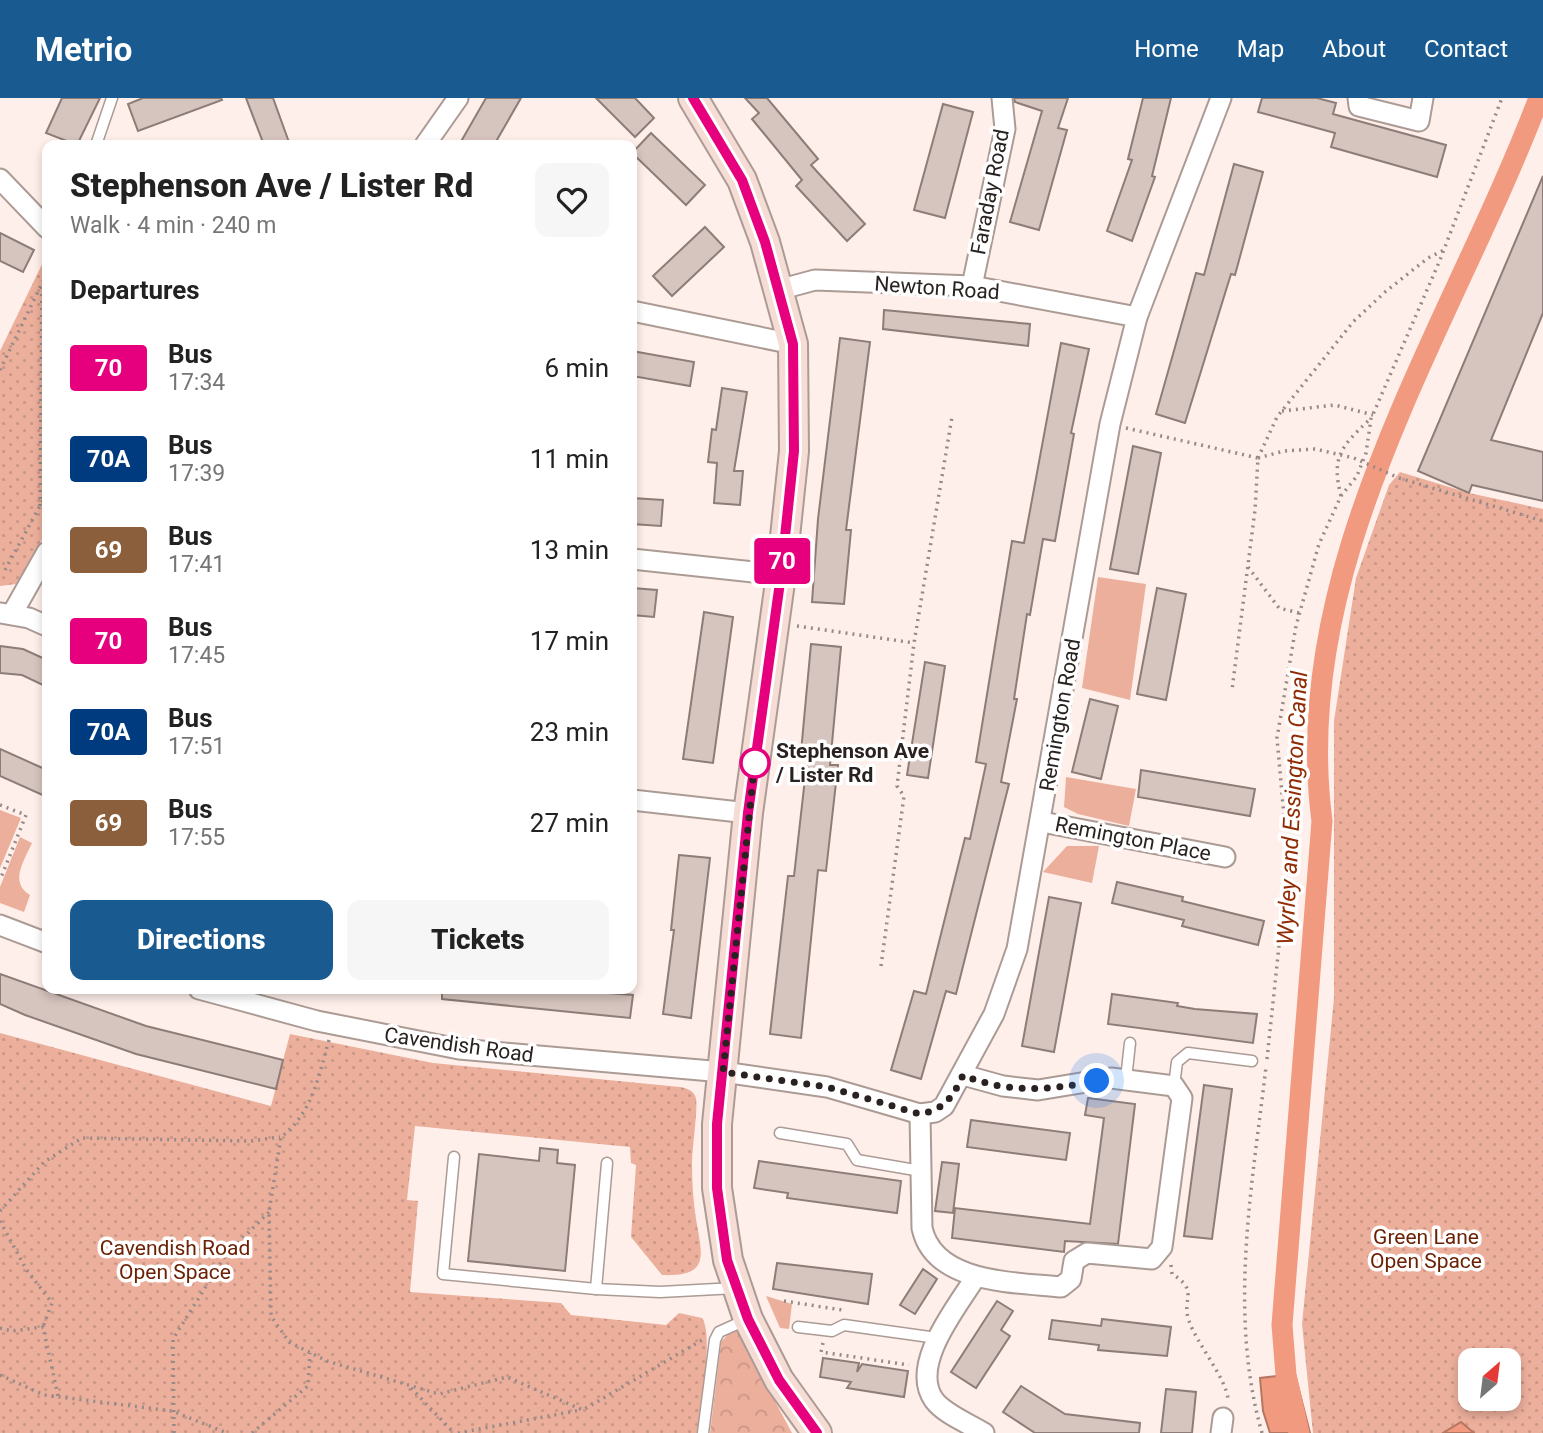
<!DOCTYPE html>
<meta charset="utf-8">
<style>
:root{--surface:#fff;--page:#f6f6f6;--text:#222;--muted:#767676;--accent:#195b90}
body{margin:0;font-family:Roboto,sans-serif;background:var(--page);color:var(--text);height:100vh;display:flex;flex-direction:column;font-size:26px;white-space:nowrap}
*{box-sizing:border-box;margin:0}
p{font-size:23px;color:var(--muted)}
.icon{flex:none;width:38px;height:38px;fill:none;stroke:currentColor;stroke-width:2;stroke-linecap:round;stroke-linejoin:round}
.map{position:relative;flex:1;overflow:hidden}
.sheet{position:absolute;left:42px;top:42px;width:595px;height:854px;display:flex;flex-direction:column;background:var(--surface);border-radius:14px;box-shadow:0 4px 10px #0003}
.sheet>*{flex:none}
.badge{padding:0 14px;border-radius:5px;font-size:24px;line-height:46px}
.needle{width:46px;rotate:28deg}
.fabs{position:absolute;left:1458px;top:1250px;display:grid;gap:14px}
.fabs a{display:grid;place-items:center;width:63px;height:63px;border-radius:14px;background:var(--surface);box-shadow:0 4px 10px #0003;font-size:35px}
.you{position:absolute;width:35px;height:35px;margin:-18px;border:5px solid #fff;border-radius:50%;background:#1a73e8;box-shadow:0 0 0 10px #1a73e833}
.map>.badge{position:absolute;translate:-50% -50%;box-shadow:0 0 0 4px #fff}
h2{padding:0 28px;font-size:26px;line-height:63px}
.round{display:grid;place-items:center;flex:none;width:74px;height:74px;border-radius:14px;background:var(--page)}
.headline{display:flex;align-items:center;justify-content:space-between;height:119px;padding:0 28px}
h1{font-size:33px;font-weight:800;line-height:52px}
.cta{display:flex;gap:14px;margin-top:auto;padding:14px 28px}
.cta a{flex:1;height:80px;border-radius:14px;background:var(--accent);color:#fff;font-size:28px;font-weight:800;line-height:80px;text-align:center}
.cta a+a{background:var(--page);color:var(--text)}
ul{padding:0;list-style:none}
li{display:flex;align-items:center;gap:21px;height:91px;padding:0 28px}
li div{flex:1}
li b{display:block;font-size:26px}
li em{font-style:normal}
li .badge{min-width:77px;font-weight:700;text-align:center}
header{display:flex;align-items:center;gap:42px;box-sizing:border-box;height:98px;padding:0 35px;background:var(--accent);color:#fff}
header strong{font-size:33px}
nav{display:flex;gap:38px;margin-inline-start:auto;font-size:24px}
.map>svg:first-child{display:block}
.grass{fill:#ecaf9c}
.forest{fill:url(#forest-crowns)}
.park{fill:url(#park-dots);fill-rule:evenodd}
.water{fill:#f19a7f;stroke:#b57662;stroke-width:2}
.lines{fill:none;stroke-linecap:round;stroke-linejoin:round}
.canal{stroke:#f19a7f;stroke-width:21}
.building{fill:#d6c4be;stroke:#8d7c77;stroke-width:2}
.lane-casing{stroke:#ac9b95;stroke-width:13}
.street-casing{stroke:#ac9b95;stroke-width:23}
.secondary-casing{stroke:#ac9b95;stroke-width:32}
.path{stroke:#958a87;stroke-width:3.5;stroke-dasharray:2 5;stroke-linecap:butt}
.lane{stroke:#fff;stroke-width:10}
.street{stroke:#fff;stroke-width:19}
.secondary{stroke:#f5dcd4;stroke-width:28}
.path-bridge{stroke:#958a87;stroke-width:3.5;stroke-dasharray:2 5;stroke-linecap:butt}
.line-casing{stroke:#fff;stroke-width:16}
.line{stroke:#e6007e;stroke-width:10}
.walk{stroke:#292220;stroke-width:7;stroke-dasharray:0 12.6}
.stop-dot{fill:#fff;stroke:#e6007e;stroke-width:3.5}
.labels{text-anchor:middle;stroke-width:7;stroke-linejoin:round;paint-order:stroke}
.street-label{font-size:21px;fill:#292220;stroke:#fff}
.stop-label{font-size:21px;font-weight:bold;fill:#292220;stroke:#fff;text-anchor:start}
.park-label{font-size:21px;fill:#6c2004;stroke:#fff}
.water-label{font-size:23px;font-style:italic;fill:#912c04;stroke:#fff}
</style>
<header>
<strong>Metrio</strong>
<nav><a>Home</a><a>Map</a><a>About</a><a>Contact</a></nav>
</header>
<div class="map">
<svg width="1543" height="1335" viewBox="0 0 1543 1335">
<defs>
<pattern id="forest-crowns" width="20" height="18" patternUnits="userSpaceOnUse" patternTransform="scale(1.75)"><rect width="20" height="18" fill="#ecaf9c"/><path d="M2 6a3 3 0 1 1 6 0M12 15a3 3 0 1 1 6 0" fill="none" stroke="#ca9686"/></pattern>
<pattern id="park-dots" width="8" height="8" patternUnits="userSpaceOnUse" patternTransform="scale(1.75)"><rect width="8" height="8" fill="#ecaf9c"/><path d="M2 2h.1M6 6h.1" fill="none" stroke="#ca9686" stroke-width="1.8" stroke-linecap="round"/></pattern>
</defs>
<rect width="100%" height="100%" fill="#feefea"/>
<g class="grass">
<polygon points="1098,479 1146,486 1130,602 1082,590"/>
<polygon points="1066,679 1136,691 1129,728 1078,716 1064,709"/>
<polygon points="0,712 21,720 0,770"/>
<path d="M20 739 32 745C24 763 9 784 30 797L24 814 0 805V789Z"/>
<polygon points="1067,748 1099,748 1092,785 1043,774"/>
<polygon points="766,1198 792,1206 789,1231 780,1230"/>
</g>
<polygon class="forest" points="732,1232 737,1233 792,1335 710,1335 721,1244"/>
<g class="park">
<polygon points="46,158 47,433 16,486 0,488 0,253"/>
<path d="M1400 374 1469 395 1543 411V1335H1474L1461 1324 1443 1335H1313L1302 1226 1334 900V623L1356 480 1389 387ZM1470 1262H1508V1300H1470Z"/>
<path d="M0 935 271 1008 290 936 433 965 680 989C687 990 695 993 696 1001 698 1011 692 1051 692 1066 692 1084 693 1103 696 1121 702 1157 711 1179 662 1177L631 1139 636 1067 631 1065 630 1049 415 1028 407 1102 418 1103 410 1194 561 1205 571 1217 666 1227 679 1215 702 1220C714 1236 700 1312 697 1335H0Z"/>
</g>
<g class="water">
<polygon points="1295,1276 1310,1335 1270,1335 1263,1313 1260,1280"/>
<polygon points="1461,1324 1474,1335 1443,1335"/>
</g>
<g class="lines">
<path class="canal" d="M1299 1335 1286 1277 1282 1227 1322 723C1288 466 1451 231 1539 0"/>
</g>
<g class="building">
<polygon points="62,0 100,0 77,47 46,35"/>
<polygon points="143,0 221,0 222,2 138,33 128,6"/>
<polygon points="246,0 273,0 290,47 264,47"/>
<polygon points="486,0 521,0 494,47 459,47"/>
<polygon points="596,0 635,0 654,20 635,39"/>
<polygon points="745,0 767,0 818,61 811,67 865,126 847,143 796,88 802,82 752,21 759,15"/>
<polygon points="1014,0 1068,0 1058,30 1067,32 1039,132 1010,124 1042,13 1015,4"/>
<polygon points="1143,0 1171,0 1152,78 1155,79 1132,143 1107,133 1132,62 1128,61"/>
<polygon points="1262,0 1317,0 1336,5 1333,16 1446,47 1437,79 1331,49 1335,35 1258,14"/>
<polygon points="943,6 973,14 945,120 914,112"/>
<polygon points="651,35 705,87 686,107 632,55"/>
<polygon points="1234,66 1263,74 1235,177 1231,176 1185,325 1156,316 1196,175 1204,177"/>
<polygon points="1543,78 1543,215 1491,342 1543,354 1543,403 1472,387 1469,395 1418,373"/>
<polygon points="705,129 724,149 672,198 653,178"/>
<polygon points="0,135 34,152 23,174 0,163"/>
<polygon points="884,212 1030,226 1028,248 883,231"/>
<polygon points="840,240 870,244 846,432 851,432 844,506 812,504 818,421"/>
<polygon points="1061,245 1089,251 1071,335 1074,336 1055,443 1043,441 1030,517 1027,516 1014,601 1017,601 1001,684 1009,686 956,896 946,893 921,981 891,972 914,893 926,896 965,740 970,741 986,666 976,664 1012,443 1024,445"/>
<polygon points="632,253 694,264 690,288 632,278"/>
<polygon points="722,290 747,294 734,373 743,373 740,407 714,405 717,365 708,364 712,331 716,332"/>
<polygon points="1133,348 1161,355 1138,476 1110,471"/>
<polygon points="632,400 663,402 661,428 632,426"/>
<polygon points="632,490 657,492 654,519 632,517"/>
<polygon points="1157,490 1186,496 1166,602 1137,596"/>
<polygon points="704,514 733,519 713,665 683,661"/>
<polygon points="811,546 841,549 830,667 838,667 826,773 818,772 801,940 770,936 788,778 794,778 808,654 801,654"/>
<polygon points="0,548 23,551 47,562 47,589 22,577 0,575"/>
<polygon points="925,564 945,568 928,680 907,677"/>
<polygon points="1090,601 1118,608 1101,681 1072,674"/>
<polygon points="0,651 47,672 47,699 0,678"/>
<polygon points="1141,672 1255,691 1250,718 1138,699"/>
<polygon points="679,757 710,760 691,920 663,916 674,832 671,832"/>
<polygon points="1117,784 1183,799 1182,803 1264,823 1258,847 1182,828 1184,822 1112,805"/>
<polygon points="1049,799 1081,805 1054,954 1022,948"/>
<polygon points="0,876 146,928 283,962 276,991 136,956 25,917 0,906"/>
<polygon points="442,891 560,891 633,897 630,920 442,901"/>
<polygon points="1112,896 1178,905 1177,908 1195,911 1257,916 1253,945 1108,926"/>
<polygon points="1204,987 1232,991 1212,1141 1184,1138"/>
<polygon points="1088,1000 1135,1006 1118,1146 1065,1143 1064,1154 952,1140 955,1110 1090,1126 1104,1020 1085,1017"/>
<polygon points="971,1022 1070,1035 1066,1062 967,1049"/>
<polygon points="540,1050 558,1052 557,1065 575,1067 565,1173 468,1163 479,1056 539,1063"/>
<polygon points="759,1063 901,1083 897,1115 787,1100 788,1095 754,1090"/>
<polygon points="942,1064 959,1066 953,1115 935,1113"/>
<polygon points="777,1165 872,1176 868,1206 773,1191"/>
<polygon points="923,1171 937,1181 915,1216 900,1207"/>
<polygon points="997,1203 1013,1213 1001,1232 1010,1238 976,1290 951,1274"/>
<polygon points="1102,1221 1171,1229 1167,1258 1098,1252 1099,1247 1049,1241 1052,1222 1101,1228"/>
<polygon points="823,1260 859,1265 857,1274 862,1266 908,1273 904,1299 847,1290 851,1284 820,1279"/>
<polygon points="1021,1288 1065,1316 1140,1325 1139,1335 1035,1335 1003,1314"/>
<polygon points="1166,1291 1196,1294 1192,1335 1161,1335"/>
</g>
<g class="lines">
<defs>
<g id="lane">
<polyline points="96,47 112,0"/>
<polyline points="1126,981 1130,945"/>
<polyline points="1174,988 1177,964 1188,955 1252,963"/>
<polyline points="780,1035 847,1046 857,1062 921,1073"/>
<polyline points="454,1059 443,1176 596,1191"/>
<polyline points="607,1065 596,1191 660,1194 736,1190"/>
<polyline points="798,1229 832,1233 844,1227 937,1240"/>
<polyline points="703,1335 715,1242 719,1234 748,1221"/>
</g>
<g id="street">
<polyline points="1358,0 1359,8 1419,23 1423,0"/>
<polyline points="425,47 458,0"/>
<polyline points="0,81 47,130"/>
<polyline points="972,188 1005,31 1002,0"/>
<polyline points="778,192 815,182 972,188 1137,219"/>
<polyline points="632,213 793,246"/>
<polyline points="632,461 781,477"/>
<polyline points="1,515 29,520 47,528"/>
<polyline points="12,516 47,454"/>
<polyline points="632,702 748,715"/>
<polyline points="1042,724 1225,759"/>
<polyline points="0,827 47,845"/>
<polyline points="199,891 317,923 459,951 723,974 827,989 920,1016 935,1014 944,1008 994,916 1017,851 1110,326 1137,219 1221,0"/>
<path d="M920 1016 922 1130C934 1186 1015 1184 1061 1189L1071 1181 1074 1163 1087 1155 1152 1161 1162 1149 1182 1000 1174 988 1111 980 1038 992 1003 988 963 977"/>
<path d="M975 1180C957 1209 909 1267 934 1302 944 1316 970 1326 984 1335"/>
<polyline points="1221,1335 1223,1320"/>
</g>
<polyline id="secondary" points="693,0 742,82 765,144 793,246 794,353 781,477 748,715 717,1026 717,1090 728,1162 748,1221 779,1282 817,1335"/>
</defs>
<use href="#lane" class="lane-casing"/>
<use href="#street" class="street-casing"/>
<use href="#secondary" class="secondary-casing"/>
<g class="path">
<polyline points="0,272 47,175"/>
<polyline points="1282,313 1335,307 1373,317"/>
<polyline points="1126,330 1258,360 1255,412 1232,592"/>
<polyline points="1258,360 1277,319 1353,224 1385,194 1428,160 1444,152"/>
<polyline points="1258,360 1284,353 1315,351 1354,360"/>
<polyline points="1399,380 1543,423"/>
<path d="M1341 398C1331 359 1341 349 1369 322"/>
<polyline points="40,408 42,185"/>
<polyline points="1248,469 1279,510 1299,515"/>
<polyline points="5,472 47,395"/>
<polyline points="797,528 914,545"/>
<polyline points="0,707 26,717 0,782"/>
<polyline points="881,868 904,698 897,688 914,545 952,319"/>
<path d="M329 942C318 980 313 1014 281 1039L269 1114 271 1218 289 1244 327 1263 439 1296 507 1279 583 1312 702 1242"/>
<polyline points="1267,961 1288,763 1277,640 1296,528 1319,446 1341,398 1357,378 1366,355 1371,321 1440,162 1502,0"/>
<polyline points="0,1113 44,1064 82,1040 251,1043 280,1039"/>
<polyline points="0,1123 26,1171 52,1205 43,1229"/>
<path d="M1171 1167 1172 1176C1200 1193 1181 1201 1189 1223 1197 1246 1226 1280 1228 1301"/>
<polyline points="784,1203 842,1212"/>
<polyline points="0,1230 12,1233 43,1229 58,1298"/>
<polyline points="823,1245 821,1254 909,1267"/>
<polyline points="0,1277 44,1297 172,1313 227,1335"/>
<polyline points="411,1290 454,1335"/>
<polyline points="174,1335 173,1241 225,1158 269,1114"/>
<polyline points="252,1335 308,1288 310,1255"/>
<polyline points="458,1335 581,1312"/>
<path d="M1262 1335C1228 1216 1252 1089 1266 969"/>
</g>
<use href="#lane" class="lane"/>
<use href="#street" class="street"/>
<use href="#secondary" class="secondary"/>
<polyline class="path-bridge" points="1354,360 1399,380"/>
</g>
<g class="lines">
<defs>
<polyline id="line" points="693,0 742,82 765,144 793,246 794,353 781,477 748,715 717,1026 717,1090 727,1162 748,1221 779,1282 817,1335"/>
</defs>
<use href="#line" class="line-casing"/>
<use href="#line" class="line"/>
<path class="walk" d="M755 665V661L723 974 827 989 920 1016C944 1012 953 999 963 977 1007 996 1051 992 1097 983"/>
</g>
<circle class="stop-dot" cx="755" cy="665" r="14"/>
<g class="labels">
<g class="street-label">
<text transform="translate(990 94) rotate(-79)" y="7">Faraday Road</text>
<text transform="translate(937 190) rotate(4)" y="7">Newton Road</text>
<text transform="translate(1060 617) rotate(-80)" y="7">Remington Road</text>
<text transform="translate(1133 741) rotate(11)" y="7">Remington Place</text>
<text transform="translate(459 947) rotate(8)" y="7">Cavendish Road</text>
</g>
<g class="stop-label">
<text x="776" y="660">Stephenson Ave<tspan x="776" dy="24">/ Lister Rd</tspan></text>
</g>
<g class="park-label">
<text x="1426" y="1146">Green Lane<tspan x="1426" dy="24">Open Space</tspan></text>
<text x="175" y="1157">Cavendish Road<tspan x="175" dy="24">Open Space</tspan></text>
</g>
<g class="water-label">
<text transform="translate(1292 710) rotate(-87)" y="8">Wyrley and Essington Canal</text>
</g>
</g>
</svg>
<div class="fabs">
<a><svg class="needle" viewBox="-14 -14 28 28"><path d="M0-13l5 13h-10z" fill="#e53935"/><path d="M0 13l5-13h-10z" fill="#767676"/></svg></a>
</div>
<div class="you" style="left:1097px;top:983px"></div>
<b class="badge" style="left:782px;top:463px;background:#e6007e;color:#fff">70</b>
<section class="sheet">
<div class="headline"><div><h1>Stephenson Ave / Lister Rd</h1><p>Walk · 4 min · 240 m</p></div><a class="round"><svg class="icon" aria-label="heart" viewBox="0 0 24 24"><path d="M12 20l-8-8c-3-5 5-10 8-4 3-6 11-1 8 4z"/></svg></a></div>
<h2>Departures</h2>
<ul>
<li><span class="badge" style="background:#e6007e;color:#fff">70</span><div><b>Bus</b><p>17:34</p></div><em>6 min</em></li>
<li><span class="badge" style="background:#003b80;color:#fff">70A</span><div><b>Bus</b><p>17:39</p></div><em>11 min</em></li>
<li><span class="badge" style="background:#8b5e3c;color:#fff">69</span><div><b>Bus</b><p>17:41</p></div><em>13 min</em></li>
<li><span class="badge" style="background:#e6007e;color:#fff">70</span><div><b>Bus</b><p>17:45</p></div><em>17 min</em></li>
<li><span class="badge" style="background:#003b80;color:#fff">70A</span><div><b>Bus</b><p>17:51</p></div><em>23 min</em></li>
<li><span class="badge" style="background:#8b5e3c;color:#fff">69</span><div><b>Bus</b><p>17:55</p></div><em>27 min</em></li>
</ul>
<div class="cta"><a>Directions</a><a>Tickets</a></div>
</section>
</div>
